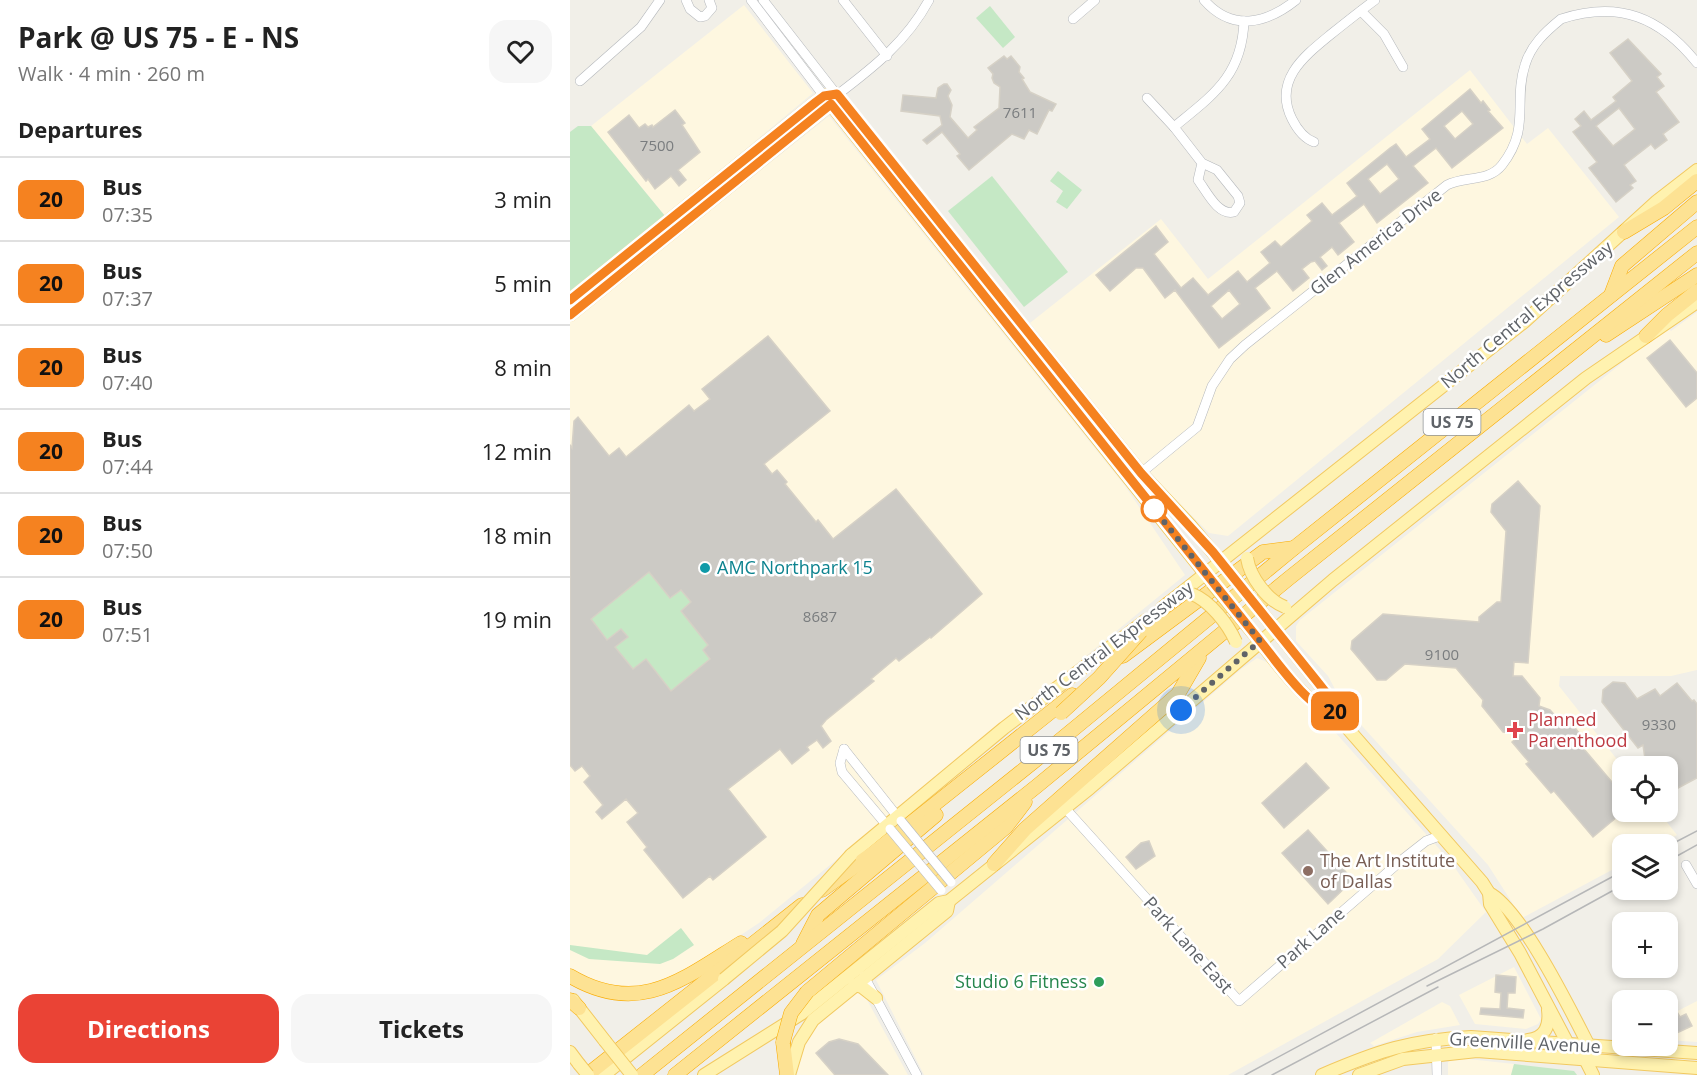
<!DOCTYPE html>
<meta charset="utf-8">
<style>
:root{--surface:#fff;--page:#f6f6f6;--text:#222;--muted:#767676;--line:#e0e0e0;--accent:#ea4335}
body{margin:0;font-family:"Open Sans",sans-serif;background:var(--page);color:var(--text);height:100vh;display:flex;flex-direction:column;font-size:22px;white-space:nowrap}
*{box-sizing:border-box;margin:0}
p{font-size:20px;color:var(--muted)}
.icon{flex:none;width:33px;height:33px;fill:none;stroke:currentColor;stroke-width:2;stroke-linecap:round;stroke-linejoin:round}
.map{position:relative;flex:1;overflow:hidden}
.sheet{display:flex;flex-direction:column;background:var(--surface);width:570px}
.sheet>*{flex:none}
.badge{padding:0 12px;border-radius:9px;font-size:21px;line-height:39px}
.buttons{position:absolute;left:1042px;top:756px;display:grid;gap:12px}
.buttons a{display:grid;place-items:center;width:66px;height:66px;border-radius:12px;background:var(--surface);box-shadow:0 3px 9px #0003;font-size:30px}
.you{position:absolute;width:30px;height:30px;margin:-15px;border:4px solid #fff;border-radius:50%;background:#1a73e8;box-shadow:0 0 0 9px #1a73e833}
.map>.badge{position:absolute;translate:-50% -50%;box-shadow:0 0 0 3px #fff}
h2{padding:0 18px;font-size:22px;line-height:54px}
.round{display:grid;place-items:center;flex:none;width:63px;height:63px;border-radius:18px;background:var(--page)}
.headline{display:flex;align-items:center;justify-content:space-between;height:102px;padding:0 18px}
h1{font-size:28px;font-weight:700;line-height:45px}
.primary-button{display:flex;gap:12px;margin-top:auto;padding:12px 18px}
.primary-button a{flex:1;height:69px;border-radius:18px;background:var(--accent);color:#fff;font-size:24px;font-weight:700;line-height:69px;text-align:center}
.primary-button a+a{background:var(--page);color:var(--text)}
ul{padding:0;list-style:none}
li{display:flex;align-items:center;gap:18px;height:84px;padding:0 18px;border-top:2px solid var(--line)}
li div{flex:1}
li b{display:block;font-size:22px}
li em{font-style:normal}
li .badge{min-width:66px;font-weight:700;text-align:center}
main{display:flex;flex:1;min-height:0}
.map>svg:first-child{display:block}
.commercial{fill:#fef7e0}
.green{fill:#c5e8c5}
.building{fill:#cccac5;stroke:#d6d1c6;stroke-width:1.5;fill-rule:evenodd}
.lines{fill:none;stroke-linecap:round;stroke-linejoin:round}
.minor-casing{stroke:#b5b8bc;stroke-width:10}
.major-casing{stroke:#f2c960;stroke-width:14}
.highway-casing{stroke:#f9ab00;stroke-width:15}
.minor{stroke:#fff;stroke-width:9}
.major{stroke:#fff2af;stroke-width:12}
.highway{stroke:#fde293;stroke-width:14}
.tram{stroke:#b6b7b8;stroke-width:1.5}
.minor-bridge-casing{stroke:#b5b8bc;stroke-width:10;stroke-linecap:butt}
.major-bridge-casing{stroke:#f2c960;stroke-width:14;stroke-linecap:butt}
.highway-bridge-casing{stroke:#f9ab00;stroke-width:15;stroke-linecap:butt}
.minor-bridge{stroke:#fff;stroke-width:9}
.major-bridge{stroke:#fff2af;stroke-width:12}
.highway-bridge{stroke:#fde293;stroke-width:14}
.line-casing{stroke:#fff;stroke-width:14}
.line{stroke:#f58220;stroke-width:9}
.walk{stroke:#5f6368;stroke-width:6;stroke-dasharray:0 10.8}
.stop-dot{fill:#fff;stroke:#f58220;stroke-width:3}
.culture-dot{fill:#0f9aa8;stroke:#fff;stroke-width:2}
.health-dot{fill:#e0444e;stroke:#fff;stroke-width:2}
.education-dot{fill:#8d6e63;stroke:#fff;stroke-width:2}
.leisure-dot{fill:#2e9e5b;stroke:#fff;stroke-width:2}
.labels{text-anchor:middle;stroke-width:5;stroke-linejoin:round;paint-order:stroke}
.number-label{font-size:15px;fill:#7a7d7f}
.shield{fill:#fff;stroke:#8f9295;stroke-width:1.5}
.shield-label{font-size:16px;font-weight:bold;fill:#5f6368}
.street-label{font-size:18px;fill:#5f6368;stroke:#fff}
.culture-label{font-size:18px;fill:#0d838f;stroke:#fff;text-anchor:start}
.health-label{font-size:18px;fill:#be3a42;stroke:#fff;text-anchor:start}
.education-label{font-size:18px;fill:#785e54;stroke:#fff;text-anchor:start}
.leisure-label{font-size:18px;fill:#27864d;stroke:#fff;text-anchor:end}
</style>
<main>
<section class="sheet">
<div class="headline"><div><h1>Park @ US 75 - E - NS</h1><p>Walk · 4 min · 260 m</p></div><a class="round"><svg class="icon" aria-label="heart" viewBox="0 0 24 24"><path d="M12 20l-8-8c-3-5 5-10 8-4 3-6 11-1 8 4z"/></svg></a></div>
<h2>Departures</h2>
<ul>
<li><span class="badge" style="background:#f58220;color:#111">20</span><div><b>Bus</b><p>07:35</p></div><em>3 min</em></li>
<li><span class="badge" style="background:#f58220;color:#111">20</span><div><b>Bus</b><p>07:37</p></div><em>5 min</em></li>
<li><span class="badge" style="background:#f58220;color:#111">20</span><div><b>Bus</b><p>07:40</p></div><em>8 min</em></li>
<li><span class="badge" style="background:#f58220;color:#111">20</span><div><b>Bus</b><p>07:44</p></div><em>12 min</em></li>
<li><span class="badge" style="background:#f58220;color:#111">20</span><div><b>Bus</b><p>07:50</p></div><em>18 min</em></li>
<li><span class="badge" style="background:#f58220;color:#111">20</span><div><b>Bus</b><p>07:51</p></div><em>19 min</em></li>
</ul>
<div class="primary-button"><a>Directions</a><a>Tickets</a></div>
</section>
<div class="map">
<svg width="1127" height="1075" viewBox="0 0 1127 1075">
<rect width="100%" height="100%" fill="#f1efe8"/>
<g class="commercial">
<polygon points="174,5 243,93 95,216 21,126"/>
<polygon points="900,70 957,144 978,128 1049,217 658,536 639,533 599,493 568,458 460,323 591,219 638,279"/>
<polygon points="259,116 555,486 615,575 189,923 113,973 73,988 36,986 0,968 0,322"/>
<polygon points="1127,312 1127,670 1101,676 990,676 989,686 1053,767 1053,812 1089,812 1107,835 1090,844 1053,844 1053,864 952,918 918,865 774,706 758,676 726,641 726,626 730,620 1097,327 1101,331"/>
<polygon points="687,658 699,663 748,713 880,861 916,912 868,959 658,1075 354,1075 306,980 355,943 670,670"/>
<polygon points="944,967 971,1019 968,1024 956,1029 905,1024 889,995"/>
<polygon points="282,990 291,991 296,998 338,1075 227,1075 231,1050 252,1016"/>
<polygon points="1127,1001 1127,1042 1098,1040 1098,1016"/>
<polygon points="872,1002 880,1006 890,1025 847,1032 804,1046 800,1043"/>
<polygon points="882,1059 898,1059 944,1064 941,1075 878,1075 878,1062"/>
</g>
<g class="green">
<polygon points="420,6 445,37 433,48 406,18"/>
<polygon points="8,126 21,126 95,216 0,291 0,132"/>
<polygon points="488,171 512,190 497,209 486,202 493,191 480,181"/>
<polygon points="422,176 498,272 454,307 378,211"/>
<polygon points="79,572 100,598 111,590 121,602 111,611 138,645 133,650 140,659 101,691 76,659 63,669 45,647 58,637 51,629 37,640 21,619"/>
<polygon points="111,928 124,945 103,959 90,964 19,959 0,950 0,945 77,955"/>
<polygon points="944,1064 1004,1071 1007,1075 941,1075"/>
</g>
<g class="building">
<path d="M1058 39 1091 74 1087 77 1094 86 1086 92 1109 122 1093 134 1097 140 1085 149 1081 144 1054 165 1066 181 1060 185 1063 188 1046 202 1019 168 1027 162 1003 132 1011 126 1005 119 1014 111 1021 120 1046 101 1043 97 1062 81 1040 53ZM1049 108 1065 129 1043 146 1026 126Z"/>
<polygon points="434,56 437,59 441,56 450,67 449,72 454,78 452,79 460,92 486,104 482,111 479,110 467,134 459,130 454,139 442,134 399,170 387,156 390,154 372,132 357,144 353,140 372,125 370,116 331,111 333,95 366,98 368,88 374,84 377,84 381,90 378,96 382,105 380,117 398,138 407,130 404,127 429,108 430,87 424,83 422,78 423,74 418,68"/>
<path d="M900 89 911 103 913 101 920 110 918 111 933 128 882 168 866 148 843 166 858 183 807 223 794 204 769 223 784 242 768 255 762 247 750 257 757 266 752 270 745 261 741 262 732 269 739 278 723 291 707 271 685 288 700 308 649 348 605 290 595 298 573 268H566L540 291 526 275 586 226 598 242 584 254 611 288 623 278 638 295 668 271 677 282 700 263 691 252 705 241 711 247 742 221 737 215 752 203 762 215 787 196 777 183 820 148 826 144 836 157 860 139 852 129ZM892 111 903 124 885 139 874 126ZM817 164 829 179 810 194 798 179ZM659 290 670 304 652 319 641 306Z"/>
<polygon points="105,110 115,123 112,125 130,152 108,170 116,180 109,186 101,176 85,189 78,179 76,181 38,132 59,115 69,128 75,124 78,127 82,125 83,127"/>
<path d="M198 336 260 411 194 464 202 474 207 470 217 482 215 484 246 522 248 520 263 539 326 489 412 594 361 638 360 637 329 661 326 658 301 679 304 681 256 720 251 726 261 741 253 748 247 740 237 747 239 750 222 764 210 749 158 789 196 837 143 880 140 876 113 898 74 850 77 847 57 822 68 813 56 799 32 819 26 812 33 805 14 782 20 776 12 766 5 771 0 765V445L2 448 4 421 8 417 39 456 49 448 56 457 119 405 124 411 140 399 132 389ZM79 572 100 598 111 590 121 602 111 611 138 645 133 650 140 659 101 691 76 659 63 669 45 647 58 637 51 629 37 640 21 619Z"/>
<polygon points="1100,340 1127,373 1127,398 1116,407 1077,358"/>
<polygon points="948,481 970,506 958,663 944,662 943,676 952,676 970,698 969,706 980,710 989,720 995,715 1013,738 1008,742 1053,795 1053,812 1023,837 984,791 981,793 956,764 959,762 942,742 951,734 933,732 912,706 913,700 886,668 835,664 816,680 807,680 781,649 782,641 813,614 909,622 909,617 927,602 931,602 936,531 921,512 922,504"/>
<polygon points="1043,682 1055,683 1067,699 1085,689 1090,696 1107,683 1122,701 1124,700 1127,704 1127,778 1108,788 1104,784 1098,789 1098,766 1084,766 1088,764 1075,759 1073,745 1068,748 1032,702 1033,690"/>
<polygon points="736,763 759,788 714,828 692,803"/>
<polygon points="738,830 783,880 758,904 712,853"/>
<polygon points="579,841 585,856 566,869 556,857 571,843"/>
<polygon points="926,975 946,977 945,993 938,993 937,1008 954,1010 953,1018 910,1014 911,1008 930,1009 931,993 925,992"/>
<polygon points="1107,1012 1110,1017 1116,1014 1122,1026 1098,1037 1098,1024 1104,1020 1101,1015"/>
<polygon points="269,1039 288,1044 318,1075 265,1075 246,1053 259,1042"/>
</g>
<g class="lines">
<defs>
<g id="minor">
<polyline points="116,0 120,9 130,17 135,16 142,8 139,0"/>
<polyline points="181,0 254,96"/>
<path d="M193 0 267 95C304 67 337 41 359 0"/>
<polyline points="273,0 317,56"/>
<path d="M634 0C662 32 696 24 726 0"/>
<polyline points="791,11 814,34 833,67"/>
<polyline points="503,19 525,0"/>
<polyline points="10,81 71,27 90,0"/>
<path d="M577 98 604 127 632 163 647 170 668 196 670 203 664 212C648 216 637 192 628 180L632 163"/>
<path d="M604 127C643 95 672 76 674 21"/>
<path d="M744 142C733 138 727 129 722 119 703 81 733 57 760 35 775 23 790 11 805 0"/>
<path d="M571 473 627 427 642 386 660 359 675 345 877 185C895 176 919 182 932 165 961 128 943 102 955 65 961 45 975 32 991 19 1050 0 1091 18 1127 63"/>
<polyline points="274,749 270,763 272,772 320,829"/>
<polyline points="274,749 331,821"/>
<polyline points="495,808 669,1001 833,859 856,841 872,835"/>
<polyline points="1116,865 1127,884"/>
<polyline points="294,976 347,1075"/>
<polyline points="866,1038 867,1075"/>
</g>
<g id="major">
<polyline points="267,95 571,473 620,525 655,567"/>
<polyline points="254,96 640,580"/>
<polyline points="0,300 246,102 254,96 260,95"/>
<polyline points="0,315 261,104 265,98"/>
<polyline points="592,608 954,322 1087,201 1127,170"/>
<polyline points="701,624 765,704 765,714"/>
<path d="M685 635C702 657 739 709 765 714L912 882 919 893 920 904 950 953 998 1044 1016 1061 1023 1075"/>
<polyline points="281,855 434,728 576,620"/>
<path d="M919 893C951 909 1001 1011 1019 1046L1018 1051"/>
<polyline points="284,985 292,987 306,998"/>
<polyline points="3,1000 35,1041"/>
<path d="M958 1040C975 1038 980 1026 978 1010"/>
<polyline points="0,1052 9,1064"/>
<polyline points="34,1075 154,979"/>
<polyline points="134,1075 231,1014 369,903 379,901 520,788 763,580 1016,378 1127,302"/>
<polyline points="219,1075 229,1042 243,1020 377,911 379,901"/>
<path d="M752 1075C808 1051 840 1040 901 1037L1127 1053"/>
<polyline points="789,1075 833,1059 907,1051 1127,1068"/>
</g>
<g id="highway">
<polyline points="1054,232 1094,208 1127,181"/>
<polyline points="1041,295 1052,266 1127,202"/>
<polyline points="1036,335 1127,275"/>
<polyline points="1076,336 1097,315 1127,291"/>
<polyline points="571,631 599,603"/>
<polyline points="553,656 693,552 724,548"/>
<polyline points="424,864 455,829 608,694 629,658"/>
<polyline points="252,890 302,854 502,695"/>
<polyline points="233,944 248,915 366,815"/>
<path d="M0 976C69 1017 113 979 171 943"/>
<polyline points="237,992 436,827 455,802"/>
<polyline points="0,1000 9,1008"/>
<polyline points="213,1042 217,1075"/>
<polyline points="17,1075 232,905"/>
<polyline points="72,1075 472,755 724,548 1127,227"/>
<polyline points="105,1075 467,786 718,579 1127,253"/>
</g>
</defs>
<use href="#minor" class="minor-casing"/>
<use href="#major" class="major-casing"/>
<use href="#highway" class="highway-casing"/>
<use href="#minor" class="minor"/>
<use href="#major" class="major"/>
<use href="#highway" class="highway"/>
<g class="tram">
<polyline points="1098,846 1127,831"/>
<polyline points="1098,861 1127,845"/>
<polyline points="857,986 973,929 1053,885"/>
<polyline points="675,1075 1053,871"/>
<polyline points="702,1075 868,987"/>
</g>
<defs>
<g id="minor-bridge">
<polyline points="331,821 381,882"/>
<polyline points="320,829 371,890"/>
</g>
<g id="major-bridge">
<path d="M677 558C680 577 697 600 715 607"/>
<polyline points="658,570 700,623"/>
<polyline points="642,583 684,634"/>
<path d="M622 594C640 601 658 624 666 642"/>
<polyline points="154,979 212,931 281,855"/>
<polyline points="35,1041 62,1075"/>
<polyline points="9,1064 18,1075"/>
</g>
<g id="highway-bridge">
<polyline points="491,713 529,678 571,631"/>
<polyline points="213,1042 221,1013 237,992"/>
</g>
</defs>
<use href="#minor-bridge" class="minor-bridge-casing"/>
<use href="#major-bridge" class="major-bridge-casing"/>
<use href="#highway-bridge" class="highway-bridge-casing"/>
<use href="#minor-bridge" class="minor-bridge"/>
<use href="#major-bridge" class="major-bridge"/>
<use href="#highway-bridge" class="highway-bridge"/>
</g>
<g class="lines">
<defs>
<path id="line" d="M0 300 246 102 254 96 267 94 571 473 643 552 746 680 765 704V714C739 709 707 662 690 641L261 104 0 315"/>
</defs>
<use href="#line" class="line-casing"/>
<use href="#line" class="line"/>
<polyline class="walk" points="584,509 579,503 690,641 611,710"/>
</g>
<circle class="stop-dot" cx="584" cy="509" r="12"/>
<circle class="culture-dot" cx="135" cy="568" r="6"/>
<path class="health-dot" d="M942 721h6v6h6v6h-6v6h-6v-6h-6v-6h6z"/>
<circle class="education-dot" cx="738" cy="871" r="6"/>
<circle class="leisure-dot" cx="529" cy="982" r="6"/>
<g class="labels">
<g class="number-label">
<text x="450" y="118">7611</text>
<text x="87" y="151">7500</text>
<text x="250" y="622">8687</text>
<text x="872" y="660">9100</text>
<text x="1089" y="730">9330</text>
</g>
<g class="shield">
<rect x="853.5" y="409" width="57" height="26" rx="4.5"/>
<rect x="450.5" y="737" width="57" height="26" rx="4.5"/>
</g>
<g class="shield-label">
<text x="882" y="428">US 75</text>
<text x="479" y="756">US 75</text>
</g>
<g class="street-label">
<text transform="translate(806 242) rotate(-38)" y="6">Glen America Drive</text>
<text transform="translate(957 315) rotate(-40)" y="6">North Central Expressway</text>
<text transform="translate(534 651) rotate(-37)" y="6">North Central Expressway</text>
<text transform="translate(741 938) rotate(-41)" y="6">Park Lane</text>
<text transform="translate(618 945) rotate(48)" y="6">Park Lane East</text>
<text transform="translate(955 1043) rotate(3)" y="6">Greenville Avenue</text>
</g>
<g class="culture-label">
<text x="147" y="574">AMC Northpark 15</text>
</g>
<g class="health-label">
<text x="958" y="726">Planned<tspan x="958" dy="21">Parenthood</tspan></text>
</g>
<g class="education-label">
<text x="750" y="867">The Art Institute<tspan x="750" dy="21">of Dallas</tspan></text>
</g>
<g class="leisure-label">
<text x="517" y="988">Studio 6 Fitness</text>
</g>
</g>
</svg>
<div class="buttons">
<a><svg class="icon" aria-label="locate" viewBox="0 0 24 24"><circle cx="12" cy="12" r="6"/><path d="M12 2v4M12 18v4M2 12h4M18 12h4"/></svg></a>
<a><svg class="icon" aria-label="layers" viewBox="0 0 24 24"><path d="M12 4l9 5-9 5-9-5zM3 14l9 5 9-5"/></svg></a>
<a>+</a>
<a>−</a>
</div>
<div class="you" style="left:611px;top:710px"></div>
<b class="badge" style="left:765px;top:711px;background:#f58220;color:#111">20</b>
</div>
</main>
